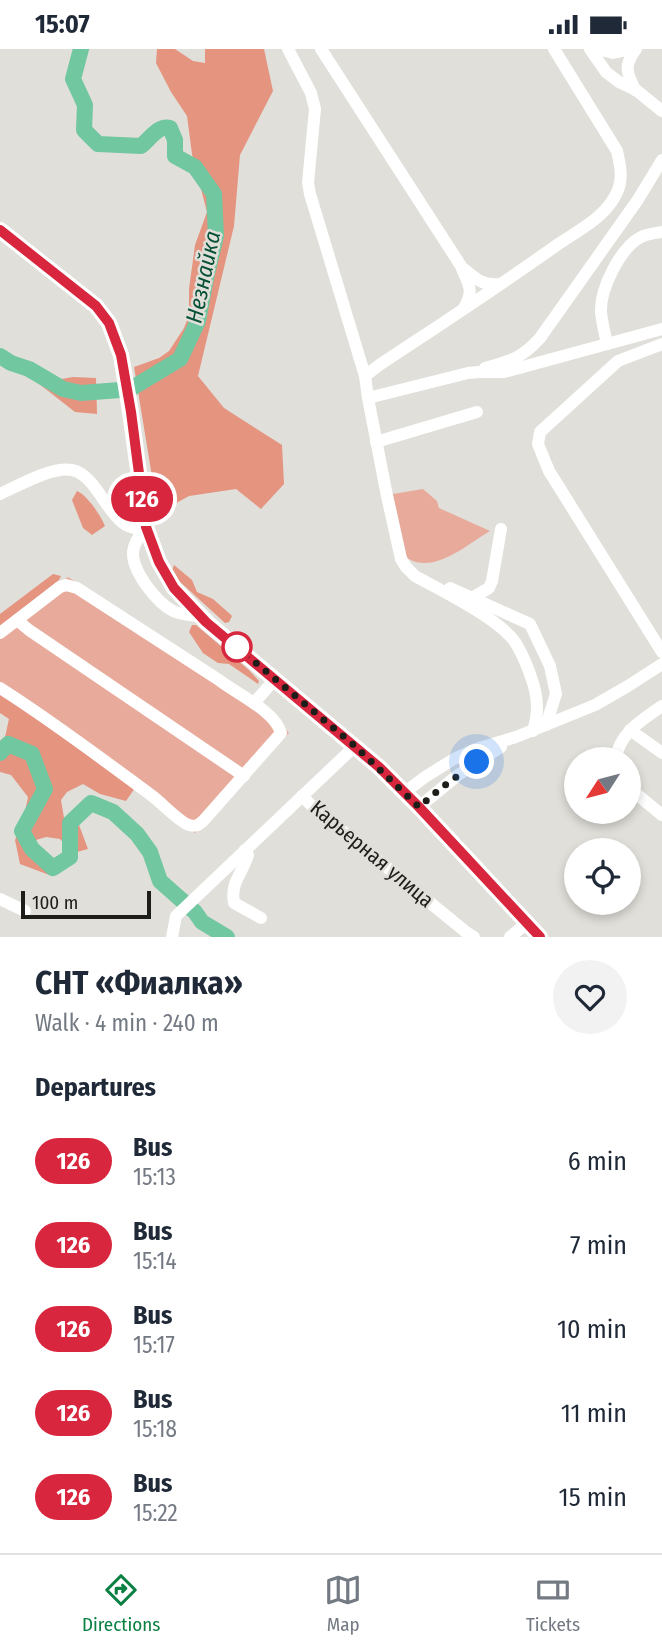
<!DOCTYPE html>
<meta charset="utf-8">
<style>
:root{--surface:#fff;--page:#f2f2f3;--text:#1f2937;--muted:#747a83;--line:#e0e1e3;--accent:#0b8043}
body{margin:0;font-family:"Fira Sans Condensed",sans-serif;background:var(--page);color:var(--text);height:100vh;display:flex;flex-direction:column;font-size:26px;white-space:nowrap}
*{box-sizing:border-box;margin:0}
p{font-size:23px;color:var(--muted)}
.icon{flex:none;width:38px;height:38px;fill:none;stroke:currentColor;stroke-width:2;stroke-linecap:round;stroke-linejoin:round}
.map{position:relative;height:888px;overflow:hidden}
.sheet{display:flex;flex-direction:column;background:var(--surface);flex:1}
.sheet>*{flex:none}
.badge{padding:0 14px;border-radius:23px;font-size:24px;line-height:46px}
.needle{width:46px;rotate:234deg}
.fabs{position:absolute;left:564px;top:698px;display:grid;gap:14px}
.fabs a{display:grid;place-items:center;width:77px;height:77px;border-radius:50%;background:var(--surface);box-shadow:0 4px 10px #0003;font-size:35px}
.scale{position:absolute;left:21px;bottom:18px;width:130px;box-sizing:border-box;padding-left:7px;border:4px solid #1d1d1a;border-top:0;font-size:19px;line-height:24px;white-space:nowrap;color:#1d1d1a;-webkit-text-stroke:5px #e1dfd9;paint-order:stroke}
.you{position:absolute;width:35px;height:35px;margin:-18px;border:5px solid #fff;border-radius:50%;background:#1a73e8;box-shadow:0 0 0 10px #1a73e833}
.map>.badge{position:absolute;translate:-50% -50%;box-shadow:0 0 0 4px #fff}
h2{padding:0 35px;font-size:26px;line-height:63px}
.round{display:grid;place-items:center;flex:none;width:74px;height:74px;border-radius:37px;background:var(--page)}
.summary{display:flex;align-items:center;justify-content:space-between;height:119px;padding:0 35px}
h1{font-size:33px;font-weight:700;line-height:52px}
ul{padding:0;list-style:none}
li{display:flex;align-items:center;gap:21px;height:84px;padding:0 35px}
li div{flex:1}
li b{display:block;font-size:26px}
li em{font-style:normal}
li .badge{min-width:77px;font-weight:700;text-align:center}
.status{display:flex;justify-content:space-between;align-items:center;height:49px;padding:0 35px;background:var(--surface);direction:ltr}
.status svg{height:19px;fill:currentColor}
.tab-bar{display:flex;justify-content:space-around;align-items:center;height:98px;border-top:2px solid var(--line);background:var(--surface);font-size:19px;color:var(--muted)}
.tab-bar a{display:grid;justify-items:center;gap:4px}
.tab-bar .active{color:var(--accent)}
.map>svg:first-child{display:block}
.green{fill:#e8ab9b}
.forest{fill:#e59480}
.lines{fill:none;stroke-linecap:round;stroke-linejoin:round}
.river{stroke:#70c7a0;stroke-width:16}
.minor{stroke:#fff;stroke-width:12}
.major{stroke:#fff;stroke-width:16}
.line-casing{stroke:#fff;stroke-width:16}
.line{stroke:#d7263d;stroke-width:10}
.walk{stroke:#1d1d1a;stroke-width:7;stroke-dasharray:0 12.6}
.stop-dot{fill:#fff;stroke:#d7263d;stroke-width:3.5}
.labels{text-anchor:middle;stroke-width:5;stroke-linejoin:round;paint-order:stroke}
.street-label{font-size:21px;fill:#1d1d1a;stroke:#e1dfd9}
.water-label{font-size:23px;font-style:italic;fill:#075138;stroke:#e1dfd9}
</style>
<div class="status"><b>15:07</b><svg viewBox="0 0 49 12"><path d="M0 12V9h3v3zM5 12V6h3v6zM10 12V3h3v9zM15 12V0h3v12zM26 1h20v11H26zM47 4h2v5h-2z"/></svg></div>
<div class="map">
<svg width="662" height="888" viewBox="0 0 662 888">
<rect width="100%" height="100%" fill="#e1dfd9"/>
<g class="green">
<path d="M423 440 437 452 439 459 490 482C466 496 434 526 407 509L393 445Z"/>
<polygon points="68,528 250,649 279,673 289,684 195,784 0,636 0,586"/>
</g>
<g class="forest">
<polygon points="157,0 175,0 193,12 205,14 205,0 264,0 273,42 240,106 234,177 198,327 224,359 282,396 284,435 261,460 236,440 189,447 158,464 134,318 159,309 169,302 184,279 189,266 189,240 195,196 207,163 192,105 187,67 171,43 156,14"/>
<polygon points="73,328 96,329 97,365 75,363 38,334"/>
<path d="M77 442C87 446 101 467 105 477L92 486 83 479 72 451Z"/>
<polygon points="174,516 192,531 197,543 213,550 230,565 232,567 229,573 225,574 178,531 172,522"/>
<polygon points="53,525 61,527 59,531 0,577 0,565"/>
<polygon points="192,576 196,576 249,621 259,632 258,635 229,615 218,614 203,604 189,583"/>
<polygon points="0,643 135,739 126,752 100,745 83,735 67,743 61,751 64,769 79,776 88,800 73,804 60,790 46,788 36,791 42,815 52,827 20,815 15,791 24,768 28,748 11,726 0,723 0,692 5,688 9,670 0,664"/>
</g>
<g class="lines">
<g class="river">
<path d="M81 0 73 30 85 56 84 81 98 95 141 97C150 90 158 76 170 79L175 91V107L195 118 214 145 216 187 206 229 198 272 180 310 132 339"/>
<polyline points="0,307 11,314 29,320 63,340 81,344 120,341"/>
<polyline points="0,704 8,695 32,705 45,740 22,782 32,800 53,819 70,808 70,774 91,754 113,763 137,785 150,803 160,832 195,863 202,873 227,888"/>
</g>
<g class="minor">
<polyline points="288,0 311,44 315,60 308,134 310,145 365,327"/>
<path d="M321 0 461 217C468 236 475 240 464 259"/>
<polyline points="590,0 606,23 619,33 636,41 662,62"/>
<polyline points="598,0 613,4 632,0"/>
<path d="M635 41C627 24 623 17 636 0"/>
<path d="M464 220C476 230 483 237 500 235"/>
<path d="M607 295C605 285 602 274 601 263 600 240 620 199 641 188 647 185 655 184 662 183"/>
<polyline points="662,295 618,312 540,383 538,395 549,422 662,603"/>
<path d="M485 319C511 312 522 309 540 289L637 152 662 111"/>
<path d="M368 349 365 327 378 317C438 277 498 238 557 196 576 183 602 170 614 149 624 133 621 119 617 102L554 0"/>
<polyline points="376,393 477,363"/>
<path d="M0 445C18 437 52 417 72 421 102 427 111 489 146 478"/>
<path d="M146 478C140 485 134 494 133 503 132 522 156 553 173 562 181 566 192 566 201 568"/>
<polyline points="450,539 530,575 550,617 556,645 546,676"/>
<polyline points="472,549 489,539 492,532 501,480"/>
<polyline points="17,571 29,581 244,727"/>
<path d="M0 584 60 538 66 536 77 539 219 631C237 645 275 662 281 684L204 771C199 776 196 778 189 776 179 773 161 753 151 746 101 709 52 672 0 639"/>
<polyline points="254,654 275,630"/>
<polyline points="630,681 662,704"/>
<path d="M533 682C539 663 538 647 531 628 527 616 522 604 515 593 498 569 442 542 415 527L406 518 401 510 387 447 368 349 468 324 479 323H504L662 280"/>
<path d="M616 710C619 684 642 671 662 657"/>
<polyline points="628,738 662,766"/>
<polyline points="405,743 425,728 454,710 476,700 516,688 595,656 628,637 662,615"/>
<polyline points="302,747 313,758 466,883 474,888"/>
<polyline points="419,758 458,726 501,698"/>
<path d="M245 801 248 806C243 824 230 833 234 854L261 869"/>
<polyline points="0,850 25,862"/>
<polyline points="172,888 176,867 355,697"/>
<polyline points="510,888 527,874"/>
</g>
<polyline class="major" points="0,181 96,257 109,274 121,306 130,363 146,478 159,513 174,539 209,575 379,718 419,758 540,888"/>
</g>
<g class="lines">
<defs>
<polyline id="line" points="0,181 96,257 109,274 121,306 131,363 146,478 159,513 174,539 206,573 379,718 419,758 540,888"/>
</defs>
<use href="#line" class="line-casing"/>
<use href="#line" class="line"/>
<polyline class="walk" points="237,598 355,697 419,758 441,739 477,713"/>
</g>
<circle class="stop-dot" cx="237" cy="598" r="14"/>
<g class="labels">
<g class="street-label">
<text transform="translate(372 805) rotate(40)" y="7">Карьерная улица</text>
</g>
<g class="water-label">
<text transform="translate(203 228) rotate(-78)" y="8">Незнайка</text>
</g>
</g>
</svg>
<div class="fabs">
<a><svg class="needle" viewBox="-14 -14 28 28"><path d="M0-13l5 13h-10z" fill="#e53935"/><path d="M0 13l5-13h-10z" fill="#747a83"/></svg></a>
<a><svg class="icon" aria-label="locate" viewBox="0 0 24 24"><circle cx="12" cy="12" r="6"/><path d="M12 2v4M12 18v4M2 12h4M18 12h4"/></svg></a>
</div>
<div class="scale">100 m</div>
<div class="you" style="left:477px;top:713px"></div>
<b class="badge" style="left:142px;top:450px;background:#d7263d;color:#fff">126</b>
</div>
<section class="sheet">
<div class="summary"><div><h1>СНТ «Фиалка»</h1><p>Walk · 4 min · 240 m</p></div><a class="round"><svg class="icon" aria-label="heart" viewBox="0 0 24 24"><path d="M12 20l-8-8c-3-5 5-10 8-4 3-6 11-1 8 4z"/></svg></a></div>
<h2>Departures</h2>
<ul>
<li><span class="badge" style="background:#d7263d;color:#fff">126</span><div><b>Bus</b><p>15:13</p></div><em>6 min</em></li>
<li><span class="badge" style="background:#d7263d;color:#fff">126</span><div><b>Bus</b><p>15:14</p></div><em>7 min</em></li>
<li><span class="badge" style="background:#d7263d;color:#fff">126</span><div><b>Bus</b><p>15:17</p></div><em>10 min</em></li>
<li><span class="badge" style="background:#d7263d;color:#fff">126</span><div><b>Bus</b><p>15:18</p></div><em>11 min</em></li>
<li><span class="badge" style="background:#d7263d;color:#fff">126</span><div><b>Bus</b><p>15:22</p></div><em>15 min</em></li>
</ul>
</section>
<nav class="tab-bar">
<a class="active"><svg class="icon" aria-label="directions" viewBox="0 0 24 24"><path d="M12 3l9 9-9 9-9-9zM9 14v-3h6M13 9l2 2-2 2"/></svg>Directions</a>
<a><svg class="icon" aria-label="map" viewBox="0 0 24 24"><path d="M3 6l6-2 6 2 6-2v14l-6 2-6-2-6 2zM9 4v14M15 6v14"/></svg>Map</a>
<a><svg class="icon" aria-label="tickets" viewBox="0 0 24 24"><path d="M3 7h18v10H3zM15 7v10"/></svg>Tickets</a>
</nav>
